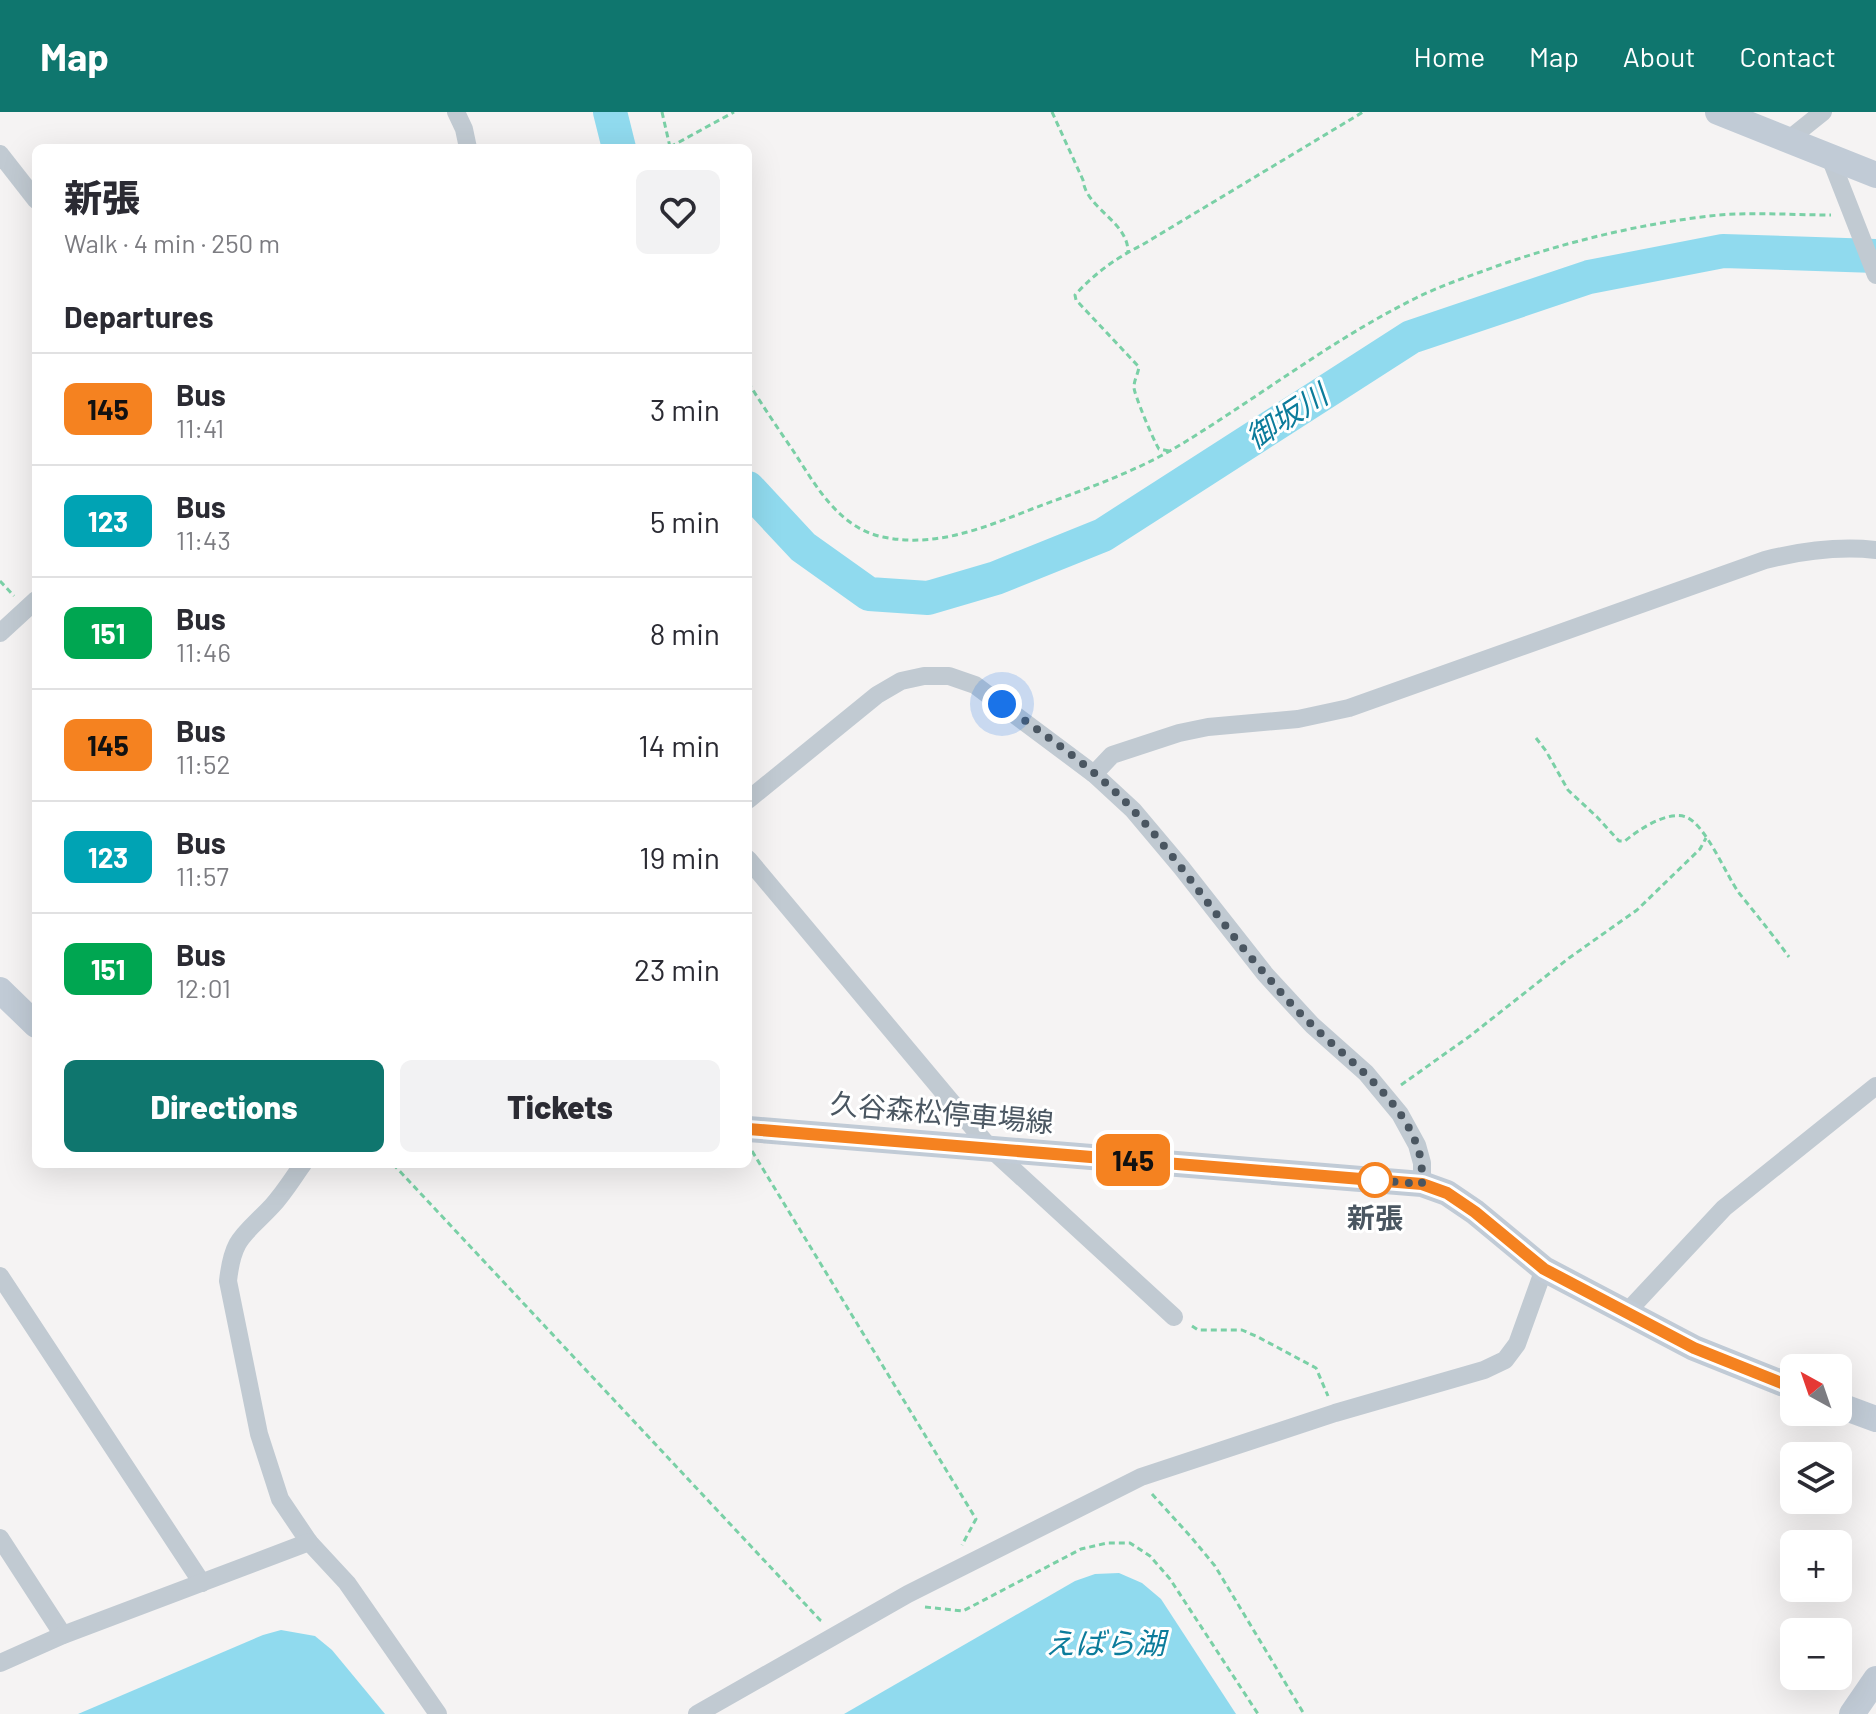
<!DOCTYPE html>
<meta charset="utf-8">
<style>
:root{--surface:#fff;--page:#f2f2f3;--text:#2b2b33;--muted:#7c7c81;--line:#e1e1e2;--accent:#0f766e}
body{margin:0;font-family:Barlow,"Noto Sans JP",sans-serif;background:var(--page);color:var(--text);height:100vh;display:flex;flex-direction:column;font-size:30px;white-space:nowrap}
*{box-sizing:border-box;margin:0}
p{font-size:26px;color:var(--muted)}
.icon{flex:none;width:44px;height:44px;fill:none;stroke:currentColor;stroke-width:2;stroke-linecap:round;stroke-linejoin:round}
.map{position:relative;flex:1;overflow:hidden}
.sheet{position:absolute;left:32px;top:32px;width:720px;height:1024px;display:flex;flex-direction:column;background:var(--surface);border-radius:12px;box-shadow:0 8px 32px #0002}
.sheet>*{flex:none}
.badge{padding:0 16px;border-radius:12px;font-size:28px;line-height:52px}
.needle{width:52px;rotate:320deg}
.fabs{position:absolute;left:1780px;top:1242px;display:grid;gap:16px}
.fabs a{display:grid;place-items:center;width:72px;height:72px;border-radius:12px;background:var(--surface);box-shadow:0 8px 32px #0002;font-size:40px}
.you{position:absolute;width:40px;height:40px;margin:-20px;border:6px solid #fff;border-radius:50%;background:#1a73e8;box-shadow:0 0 0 12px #1a73e833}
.map>.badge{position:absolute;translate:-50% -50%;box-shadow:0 0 0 4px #fff}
h2{padding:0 32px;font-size:30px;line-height:72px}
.round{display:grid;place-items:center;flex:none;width:84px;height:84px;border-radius:12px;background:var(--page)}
.overview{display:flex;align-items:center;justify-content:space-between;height:136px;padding:0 32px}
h1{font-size:38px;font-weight:800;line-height:60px}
.cta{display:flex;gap:16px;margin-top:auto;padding:16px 32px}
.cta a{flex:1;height:92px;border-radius:12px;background:var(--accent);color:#fff;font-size:32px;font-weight:800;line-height:92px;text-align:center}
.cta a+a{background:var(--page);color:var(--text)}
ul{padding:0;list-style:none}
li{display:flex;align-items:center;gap:24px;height:112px;padding:0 32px;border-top:2px solid var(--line)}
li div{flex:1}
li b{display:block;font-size:30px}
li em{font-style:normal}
li .badge{min-width:88px;font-weight:700;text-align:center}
header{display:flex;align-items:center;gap:48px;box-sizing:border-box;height:112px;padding:0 40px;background:var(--accent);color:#fff}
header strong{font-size:38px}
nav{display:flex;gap:44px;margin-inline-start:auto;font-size:28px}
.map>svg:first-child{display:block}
.water{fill:#90daee}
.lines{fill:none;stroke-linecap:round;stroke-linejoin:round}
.river{stroke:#90daee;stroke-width:34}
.path{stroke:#7ad0a6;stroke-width:3;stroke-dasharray:6 4;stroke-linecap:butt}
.street{stroke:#c1cad2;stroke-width:18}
.secondary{stroke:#c1cbd6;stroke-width:26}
.line-casing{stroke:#fff;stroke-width:18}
.line{stroke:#f58220;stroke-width:12}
.walk{stroke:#4a5661;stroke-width:8;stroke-dasharray:0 14.4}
.stop-dot{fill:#fff;stroke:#f58220;stroke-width:4}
.labels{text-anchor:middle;stroke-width:6;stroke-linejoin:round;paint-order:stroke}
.street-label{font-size:28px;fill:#4a5661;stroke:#fff}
.stop-label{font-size:28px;font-weight:bold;fill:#4a5661;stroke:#fff}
.water-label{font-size:30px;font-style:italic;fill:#0c7c9b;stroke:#fff}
</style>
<header>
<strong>Map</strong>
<nav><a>Home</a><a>Map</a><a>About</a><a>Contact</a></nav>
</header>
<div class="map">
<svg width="1876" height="1602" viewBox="0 0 1876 1602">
<rect width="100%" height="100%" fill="#f5f3f3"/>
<g class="water">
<polygon points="1119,1461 1142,1471 1161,1487 1236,1602 844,1602 1075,1469 1095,1462"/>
<polygon points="281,1518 315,1524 332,1538 385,1602 78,1602 263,1523"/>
</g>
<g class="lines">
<g class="river">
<polyline points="610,0 619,36"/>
<polyline points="748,376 803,435 869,482 928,486 996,466 1103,423 1411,225 1589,165 1723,139 1876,144"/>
</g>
<g class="path">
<polyline points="662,0 670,35"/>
<path d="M1052 0 1083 68C1086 97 1128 109 1128 140"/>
<polyline points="670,35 734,0"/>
<path d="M748 270C762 293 777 315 792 337 815 372 838 416 883 425 936 436 983 416 1032 397 1082 378 1134 361 1180 333 1259 285 1333 227 1416 186 1442 173 1470 164 1497 154 1569 129 1643 111 1719 103 1756 100 1794 103 1831 103"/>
<path d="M1169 339 1159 337C1155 332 1133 280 1134 275 1134 268 1138 262 1139 255L1076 188 1075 183C1095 161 1116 146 1142 133L1363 0"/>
<polyline points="0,469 14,484"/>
<path d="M1536 626 1546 639 1568 678 1597 705 1619 729H1625C1638 718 1668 698 1686 705 1706 713 1726 763 1739 781 1756 802 1773 823 1789 845"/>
<polyline points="1401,973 1470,924 1569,846 1637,798 1700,737 1706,726"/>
<polyline points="752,1039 976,1407 962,1433"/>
<polyline points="393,1052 820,1508 823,1509"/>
<polyline points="1192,1214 1198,1218 1242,1218 1258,1225 1316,1256 1328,1284"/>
<polyline points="1152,1382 1191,1425 1215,1454 1304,1602"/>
<polyline points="925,1495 963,1499 1081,1437 1107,1431 1130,1431 1150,1444 1170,1467 1258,1602"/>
</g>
<g class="street">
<polyline points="456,0 464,17 468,36"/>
<polyline points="1788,28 1823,0"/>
<polyline points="0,42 36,88"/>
<polyline points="1829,43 1876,163"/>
<polyline points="0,521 36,488"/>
<path d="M1094 662 1112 643 1179 621 1208 615 1298 607 1349 596 1765 448C1801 439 1839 434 1876 438"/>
<polyline points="748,688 877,583 901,569 924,564 949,564 975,573 1094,662 1133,698 1181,755 1265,862 1312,913 1366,961 1400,1002 1417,1033 1422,1051 1422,1072"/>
<polyline points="748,747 990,1036 1174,1205"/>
<path d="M303 1052C293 1066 284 1081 272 1094 244 1124 233 1124 228 1169L259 1322 280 1387 309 1430 347 1471 438 1602"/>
<polyline points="0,1164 202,1471"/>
<polyline points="1626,1201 1724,1096 1876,974"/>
<polyline points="0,1426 63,1523"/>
<polyline points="0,1551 63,1523 309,1430"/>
<polyline points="697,1602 908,1482 1141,1365 1335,1301 1484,1258 1505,1248 1517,1232 1544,1157"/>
</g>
<g class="secondary">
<polyline points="1718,0 1876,63"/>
<polyline points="0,878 36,913"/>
<polyline points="748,1017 1422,1072 1447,1081 1475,1100 1544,1157 1694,1236 1794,1276"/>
<polyline points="1838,1293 1876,1307"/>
<polyline points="1852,1602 1876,1567"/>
</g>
</g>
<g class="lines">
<defs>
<polyline id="line" points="748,1017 1422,1072 1447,1081 1475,1100 1544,1157 1694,1236 1794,1276"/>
</defs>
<use href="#line" class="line-casing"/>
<use href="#line" class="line"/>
<path class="walk" d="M1002 592C1047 625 1096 657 1134 699 1182 751 1220 812 1267 864 1281 881 1296 898 1312 913 1351 951 1409 991 1421 1048 1422 1056 1422 1064 1422 1072L1360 1067 1375 1068"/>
</g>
<circle class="stop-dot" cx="1375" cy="1068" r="16"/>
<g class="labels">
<g class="street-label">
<text transform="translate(942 1001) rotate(5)" y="10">久谷森松停車場線</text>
</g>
<g class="stop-label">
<text x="1375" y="1116">新張</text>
</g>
<g class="water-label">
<text transform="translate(1287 305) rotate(-33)" y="10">御坂川</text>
<text x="1105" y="1542">えばら湖</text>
</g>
</g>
</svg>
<div class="fabs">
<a><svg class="needle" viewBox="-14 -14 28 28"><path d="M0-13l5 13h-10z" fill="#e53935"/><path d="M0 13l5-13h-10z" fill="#7c7c81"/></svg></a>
<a><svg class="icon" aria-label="layers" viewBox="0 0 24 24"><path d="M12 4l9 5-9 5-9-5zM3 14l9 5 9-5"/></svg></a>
<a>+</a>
<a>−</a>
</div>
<div class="you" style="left:1002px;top:592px"></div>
<b class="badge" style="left:1133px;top:1048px;background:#f58220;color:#111">145</b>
<section class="sheet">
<div class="overview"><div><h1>新張</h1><p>Walk · 4 min · 250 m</p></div><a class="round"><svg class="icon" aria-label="heart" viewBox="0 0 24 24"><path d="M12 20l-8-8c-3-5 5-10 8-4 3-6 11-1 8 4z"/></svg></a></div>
<h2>Departures</h2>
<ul>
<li><span class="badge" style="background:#f58220;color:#111">145</span><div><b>Bus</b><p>11:41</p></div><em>3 min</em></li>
<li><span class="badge" style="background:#00a3b4;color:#fff">123</span><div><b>Bus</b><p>11:43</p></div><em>5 min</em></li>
<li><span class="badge" style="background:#00a651;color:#fff">151</span><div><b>Bus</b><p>11:46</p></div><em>8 min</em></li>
<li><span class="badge" style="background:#f58220;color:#111">145</span><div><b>Bus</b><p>11:52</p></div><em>14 min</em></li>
<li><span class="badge" style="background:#00a3b4;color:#fff">123</span><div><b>Bus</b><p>11:57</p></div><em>19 min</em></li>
<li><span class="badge" style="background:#00a651;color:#fff">151</span><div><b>Bus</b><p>12:01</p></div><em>23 min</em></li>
</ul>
<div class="cta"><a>Directions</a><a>Tickets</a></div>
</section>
</div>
